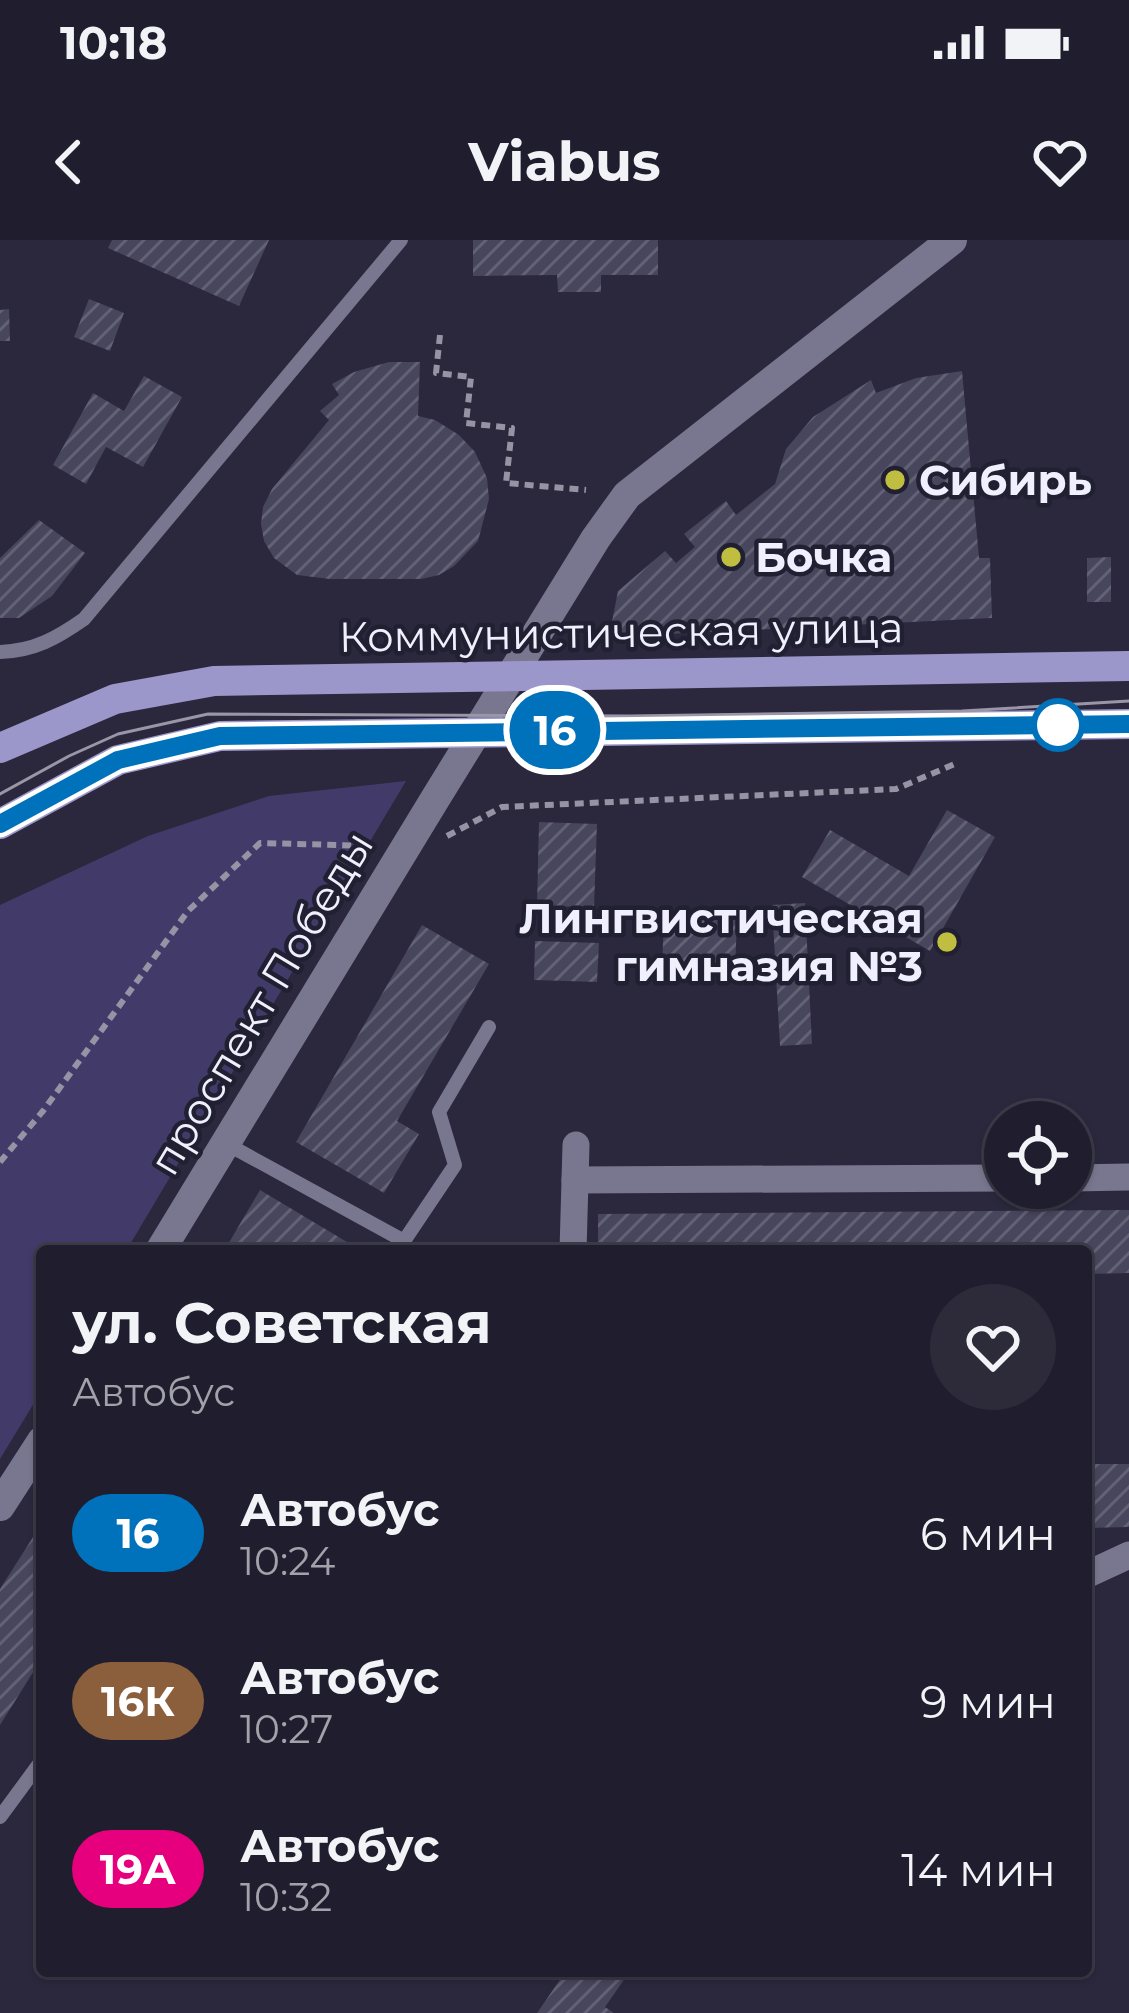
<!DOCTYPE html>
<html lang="ru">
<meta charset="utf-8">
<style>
:root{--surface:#201e2e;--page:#2d2b3a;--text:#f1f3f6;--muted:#a2a2aa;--line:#3d3c4a}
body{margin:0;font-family:Montserrat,sans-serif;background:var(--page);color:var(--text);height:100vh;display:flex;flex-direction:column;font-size:45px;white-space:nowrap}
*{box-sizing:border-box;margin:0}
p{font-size:39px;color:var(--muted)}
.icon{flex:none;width:66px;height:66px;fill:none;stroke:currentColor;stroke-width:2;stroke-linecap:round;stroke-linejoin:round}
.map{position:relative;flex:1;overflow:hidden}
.panel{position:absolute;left:36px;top:1005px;width:1056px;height:732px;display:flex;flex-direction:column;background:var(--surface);border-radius:12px;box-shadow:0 3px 9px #0004,0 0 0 3px var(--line)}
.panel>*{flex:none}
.badge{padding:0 24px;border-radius:39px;font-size:42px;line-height:78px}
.tools{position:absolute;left:984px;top:861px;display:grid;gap:24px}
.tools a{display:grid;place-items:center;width:108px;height:108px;border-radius:50%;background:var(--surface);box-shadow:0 3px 9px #0004,0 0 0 3px var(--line);font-size:60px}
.map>.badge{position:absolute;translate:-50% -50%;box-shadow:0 0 0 6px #fff}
.round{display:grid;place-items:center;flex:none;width:126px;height:126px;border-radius:63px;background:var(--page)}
.summary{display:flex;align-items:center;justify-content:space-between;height:204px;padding:0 36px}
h1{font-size:57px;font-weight:700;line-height:90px}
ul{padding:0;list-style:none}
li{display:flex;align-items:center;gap:36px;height:168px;padding:0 36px}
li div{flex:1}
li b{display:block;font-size:45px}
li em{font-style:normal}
li .badge{min-width:132px;font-weight:700;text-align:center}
.status{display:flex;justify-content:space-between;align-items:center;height:84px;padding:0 60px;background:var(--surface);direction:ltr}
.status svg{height:33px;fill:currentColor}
header{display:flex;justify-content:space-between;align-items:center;height:156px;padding:0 36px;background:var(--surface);font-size:54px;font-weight:700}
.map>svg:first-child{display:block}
.park{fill:#423b6a}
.building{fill:url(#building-hatch)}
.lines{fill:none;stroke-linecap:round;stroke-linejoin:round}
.path{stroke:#9593a4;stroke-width:6;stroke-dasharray:9 6;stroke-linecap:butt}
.service{stroke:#79778f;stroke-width:14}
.minor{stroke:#79778f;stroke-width:27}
.tertiary{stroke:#79778f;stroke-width:30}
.primary{stroke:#9c97ca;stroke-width:30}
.tram{stroke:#9896a7;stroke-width:3}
.line-casing{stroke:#fff;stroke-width:27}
.line{stroke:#0072bc;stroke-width:18}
.poi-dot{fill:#bfbe41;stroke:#211f32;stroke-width:4.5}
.stop-dot{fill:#fff;stroke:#0072bc;stroke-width:6}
.labels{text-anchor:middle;stroke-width:9;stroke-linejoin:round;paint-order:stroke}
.poi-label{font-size:42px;font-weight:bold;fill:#f0effd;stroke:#211f32;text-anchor:start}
.street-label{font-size:42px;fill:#f0effd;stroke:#211f32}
</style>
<div class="status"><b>10:18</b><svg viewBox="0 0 49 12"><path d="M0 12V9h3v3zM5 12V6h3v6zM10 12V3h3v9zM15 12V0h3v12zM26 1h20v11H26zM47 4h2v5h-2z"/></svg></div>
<header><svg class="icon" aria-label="back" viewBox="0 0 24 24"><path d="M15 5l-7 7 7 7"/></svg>Viabus<svg class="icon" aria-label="heart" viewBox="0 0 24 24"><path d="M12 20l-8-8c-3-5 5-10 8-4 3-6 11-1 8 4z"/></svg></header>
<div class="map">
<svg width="1129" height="1773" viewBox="0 0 1129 1773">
<defs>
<pattern id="building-hatch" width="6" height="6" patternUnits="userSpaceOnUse" patternTransform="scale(3)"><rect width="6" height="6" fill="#48465c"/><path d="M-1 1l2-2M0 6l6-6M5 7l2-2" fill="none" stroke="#636174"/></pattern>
</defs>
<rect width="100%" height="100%" fill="#2b283d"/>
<polygon class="park" points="406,541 126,1011 42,1011 42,1150 0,1219 0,665 148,596 269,556"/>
<g class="building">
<polygon points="112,0 269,0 239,66 108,8"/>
<polygon points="473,0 658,0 658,35 601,35 601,52 558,52 557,35 473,36"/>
<polygon points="89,59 124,73 110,111 74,97"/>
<polygon points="9,69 10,101 0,101 0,70"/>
<polygon points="389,122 420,122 418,176 435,180 459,195 475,212 487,238 489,259 478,301 454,326 439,335 421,339 330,339 297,335 274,318 264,301 261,284 263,267 272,249 329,180 320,171 339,155 332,144 354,132"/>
<polygon points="962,131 979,318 990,318 992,378 609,397 618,351 665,311 676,323 695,307 684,294 726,261 736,275 775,244 786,209 813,177 871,140 876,153 916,138"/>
<polygon points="144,136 182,157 143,227 106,207 86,244 53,225 93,153 124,171"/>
<polygon points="39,280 85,313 52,356 19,378 0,378 0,318"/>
<polygon points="1111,317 1111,362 1087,362 1087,318"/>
<polygon points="947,570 995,597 930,711 802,637 830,590 909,636"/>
<polygon points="539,582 597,584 594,667 537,666"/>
<polygon points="805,663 812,804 780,806 772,665"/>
<polygon points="664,676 737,679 735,731 662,729"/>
<polygon points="422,685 489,724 397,881 419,894 384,953 296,902"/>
<polygon points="535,701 599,703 597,742 534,740"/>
<polygon points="260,950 362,1011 224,1011"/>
<polygon points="1129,970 1129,1033 1086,1034 1086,1011 598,1011 598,974"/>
<polygon points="1086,1224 1129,1224 1129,1287 1086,1288"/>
<polygon points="42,1283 42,1418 0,1485 0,1349"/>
<polygon points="566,1731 630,1731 605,1767 614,1773 537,1773"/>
</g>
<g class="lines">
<g class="path">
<polyline points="440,95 436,133 471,137 466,183 512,188 506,243 586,250"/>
<polyline points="447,596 502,567 896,549 957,523"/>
<polyline points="0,922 43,871 188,671 260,603 375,606"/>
</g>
<g class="service">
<path d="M0 412C34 411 57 398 84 379L401 0"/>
<polyline points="225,903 404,1001 455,925 439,872 489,787"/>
<polyline points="0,1577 42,1520"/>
</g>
<g class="minor">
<polyline points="1071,938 1129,937"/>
<polyline points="575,940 1005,938"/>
<polyline points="573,1011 576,905"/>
<polyline points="1086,1335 1129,1315"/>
</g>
<g class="tertiary">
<polyline points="160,1011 435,559 596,298 627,255 952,0"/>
<polyline points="0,1266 42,1201"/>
</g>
<g class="primary">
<polyline points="0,508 115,459 214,441 1129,426"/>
<polyline points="0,584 118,520 220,496 1129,484"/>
</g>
<polyline class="tram" points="0,554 69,516 118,494 208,474 629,476 962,471 1129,461"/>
</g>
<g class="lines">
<defs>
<polyline id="line" points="0,584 118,520 220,496 1129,484"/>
</defs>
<use href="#line" class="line-casing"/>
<use href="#line" class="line"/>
</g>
<g class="poi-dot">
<circle cx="895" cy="240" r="12"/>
<circle cx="731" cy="317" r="12"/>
<circle cx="947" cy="702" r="12"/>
</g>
<circle class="stop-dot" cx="1058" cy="485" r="24"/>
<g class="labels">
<g class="poi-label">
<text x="919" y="255">Сибирь</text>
<text x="755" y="332">Бочка</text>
<text x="923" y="693" text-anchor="end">Лингвистическая<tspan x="923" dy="48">гимназия №3</tspan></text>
</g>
<g class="street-label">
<text transform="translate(621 392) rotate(-1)" y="15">Коммунистическая улица</text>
<text transform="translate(261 763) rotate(-59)" y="15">проспект Победы</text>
</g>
</g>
</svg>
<div class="tools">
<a><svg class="icon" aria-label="locate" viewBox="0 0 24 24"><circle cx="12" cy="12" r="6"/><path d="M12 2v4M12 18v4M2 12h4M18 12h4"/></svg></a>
</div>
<b class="badge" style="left:555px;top:490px;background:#0072bc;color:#fff">16</b>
<section class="panel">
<div class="summary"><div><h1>ул. Советская</h1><p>Автобус</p></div><a class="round"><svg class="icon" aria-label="heart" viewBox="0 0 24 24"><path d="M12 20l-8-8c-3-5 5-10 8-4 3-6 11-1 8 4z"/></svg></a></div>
<ul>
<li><span class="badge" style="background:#0072bc;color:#fff">16</span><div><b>Автобус</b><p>10:24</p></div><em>6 мин</em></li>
<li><span class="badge" style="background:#8b5e3c;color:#fff">16К</span><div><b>Автобус</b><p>10:27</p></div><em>9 мин</em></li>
<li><span class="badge" style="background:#e6007e;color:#fff">19А</span><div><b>Автобус</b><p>10:32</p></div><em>14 мин</em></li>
</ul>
</section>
</div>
